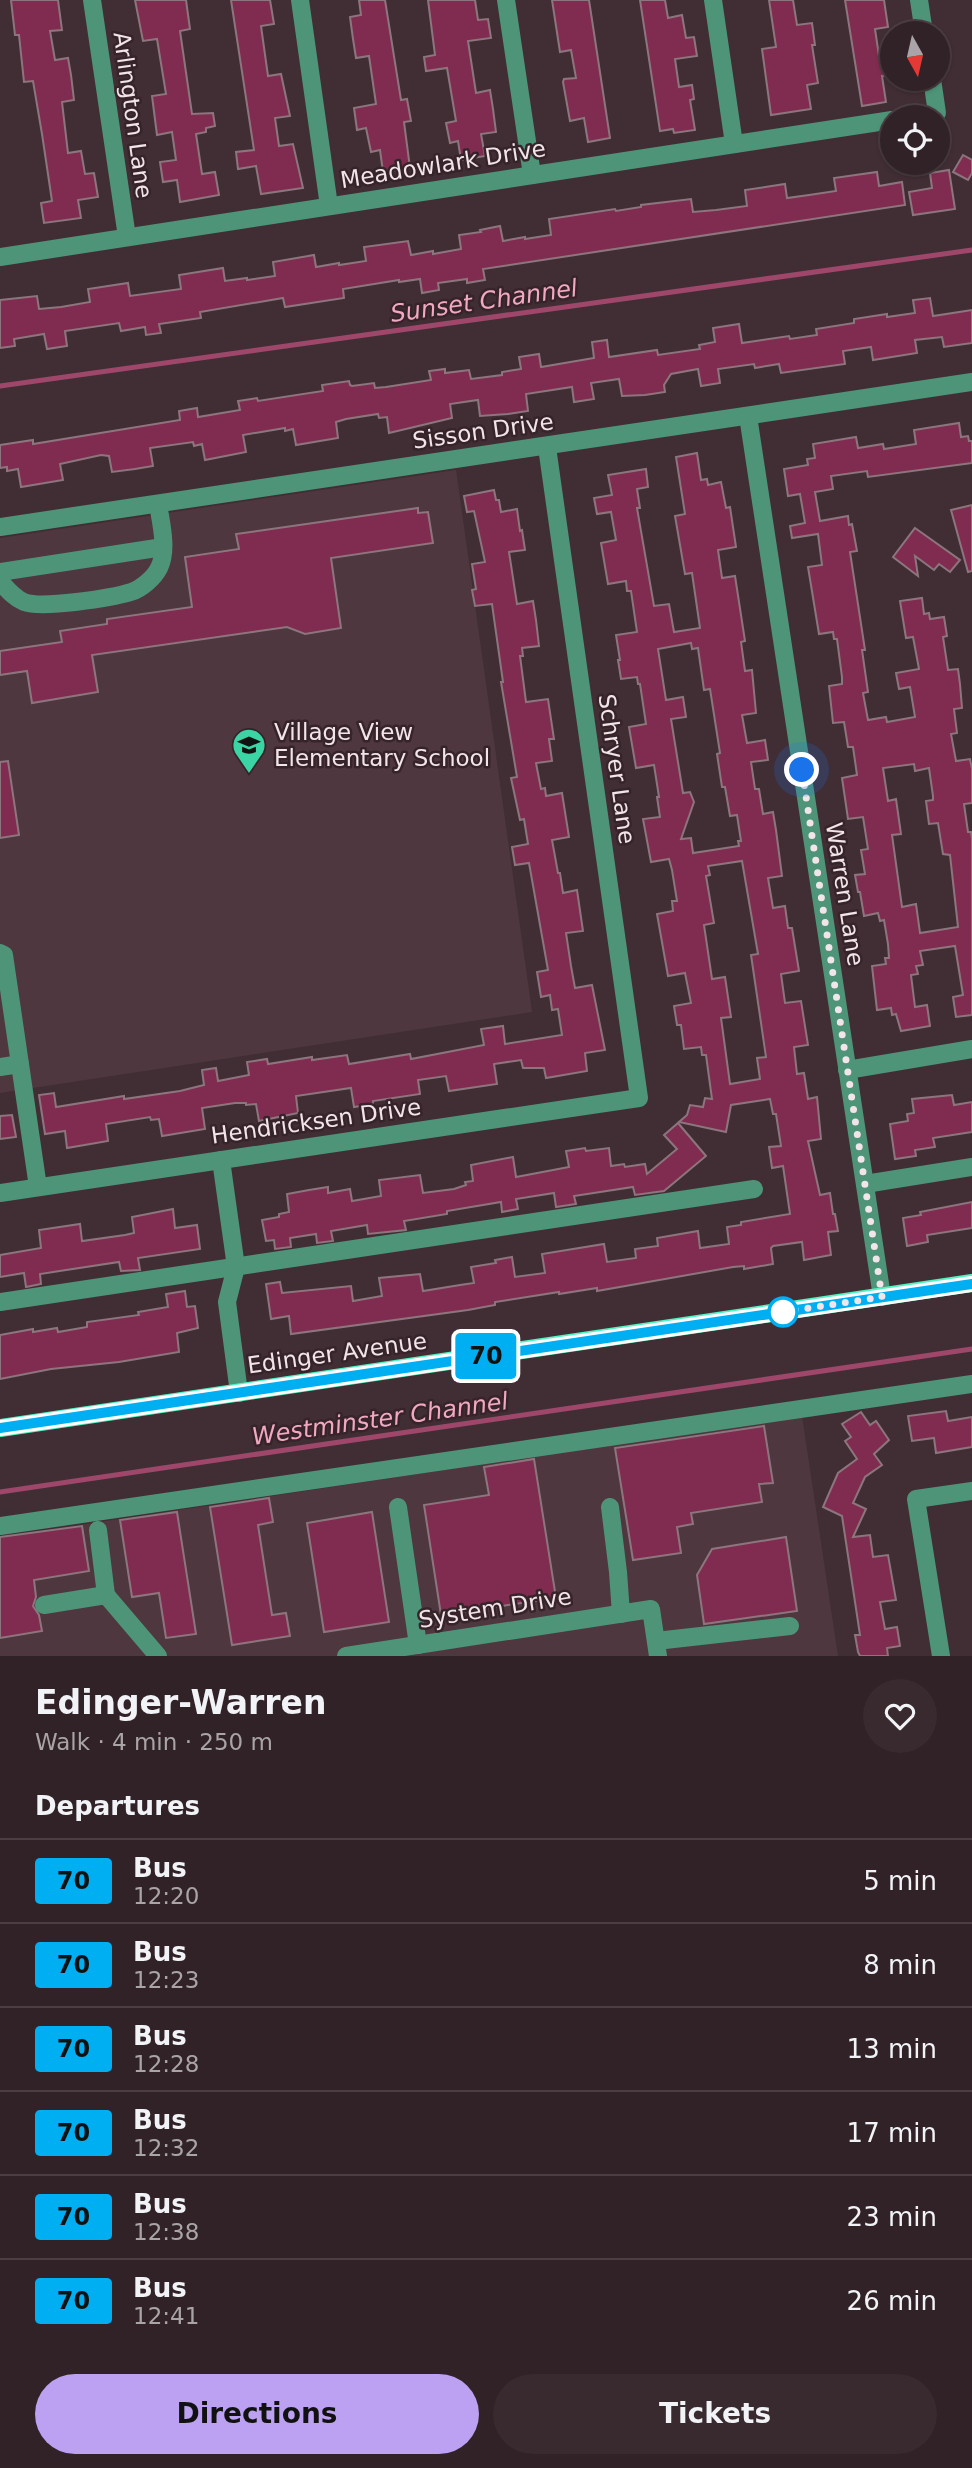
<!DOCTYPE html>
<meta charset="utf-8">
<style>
:root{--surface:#312227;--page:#392a2f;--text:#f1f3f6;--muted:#a8a4a7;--line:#4c3f44;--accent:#bca0f2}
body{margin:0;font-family:"DejaVu Sans",sans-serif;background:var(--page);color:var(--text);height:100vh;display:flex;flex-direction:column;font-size:26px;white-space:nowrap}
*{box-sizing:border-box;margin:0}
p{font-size:23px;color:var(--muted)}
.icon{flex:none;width:38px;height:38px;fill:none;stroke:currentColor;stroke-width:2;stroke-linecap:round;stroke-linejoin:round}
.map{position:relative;height:1656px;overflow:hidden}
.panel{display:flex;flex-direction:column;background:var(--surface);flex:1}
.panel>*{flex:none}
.badge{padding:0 14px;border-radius:5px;font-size:24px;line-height:46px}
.needle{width:46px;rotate:172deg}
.tools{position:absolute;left:880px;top:21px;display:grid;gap:14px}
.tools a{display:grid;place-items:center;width:70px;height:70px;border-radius:50%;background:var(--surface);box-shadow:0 2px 5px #0004,0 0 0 2px var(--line);font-size:35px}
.you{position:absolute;width:35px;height:35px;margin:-18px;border:5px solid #fff;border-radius:50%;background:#1a73e8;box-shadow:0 0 0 10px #1a73e833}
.map>.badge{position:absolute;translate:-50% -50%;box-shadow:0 0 0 4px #fff}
h2{padding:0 35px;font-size:26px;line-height:63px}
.round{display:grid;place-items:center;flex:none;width:74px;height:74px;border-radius:37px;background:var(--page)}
.overview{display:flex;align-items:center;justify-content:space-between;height:119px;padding:0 35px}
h1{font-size:33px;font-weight:800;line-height:52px}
.action{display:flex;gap:14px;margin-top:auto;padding:14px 35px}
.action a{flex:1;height:80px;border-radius:42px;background:var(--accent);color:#111;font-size:28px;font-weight:800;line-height:80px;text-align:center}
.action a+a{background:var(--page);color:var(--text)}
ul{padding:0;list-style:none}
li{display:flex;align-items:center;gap:21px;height:84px;padding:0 35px;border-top:2px solid var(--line)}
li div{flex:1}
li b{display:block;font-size:26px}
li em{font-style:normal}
li .badge{min-width:77px;font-weight:700;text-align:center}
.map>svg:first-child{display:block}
.built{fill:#4f373f}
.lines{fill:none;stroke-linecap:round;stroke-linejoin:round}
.stream{stroke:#9e476a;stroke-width:5}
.building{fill:#802c50;stroke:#8c757d;stroke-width:2;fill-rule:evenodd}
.minor{stroke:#4e9479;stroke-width:18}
.major{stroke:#4ff3be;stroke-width:18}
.line-casing{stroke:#fff;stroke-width:16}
.line{stroke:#00aff2;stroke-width:10}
.walk{stroke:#f1e5e9;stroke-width:7;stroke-dasharray:0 12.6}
.stop-dot{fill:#fff;stroke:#00aff2;stroke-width:3.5}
.labels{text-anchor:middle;stroke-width:5;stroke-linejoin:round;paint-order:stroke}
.street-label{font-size:23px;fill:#f1e5e9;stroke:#36242a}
.poi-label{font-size:23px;fill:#f1e5e9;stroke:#36242a;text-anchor:start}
.water-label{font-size:24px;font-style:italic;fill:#f1a8c2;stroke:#36242a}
</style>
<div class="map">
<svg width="972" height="1656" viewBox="0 0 972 1656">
<rect width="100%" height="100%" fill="#412e34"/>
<g class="built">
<polygon points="456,470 532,1012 0,1093 0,538"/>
<polygon points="802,1416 838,1656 0,1656 0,1537"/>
</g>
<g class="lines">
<g class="stream">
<polyline points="0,386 972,250"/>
<polyline points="0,1492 972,1349"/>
</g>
</g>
<g class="building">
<polygon points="11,0 58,0 62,30 50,31 55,60 68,58 71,75 74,100 62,102 68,153 81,151 85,174 94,173 98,197 78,200 81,218 44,223 41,203 52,201 42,134 33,81 24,82 19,35 15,35"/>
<polygon points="135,0 186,0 190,29 180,31 192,114 213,113 215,126 206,128 206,132 196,134 202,174 215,172 219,195 180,202 177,180 163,182 160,162 176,160 172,132 157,135 152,96 166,94 157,39 143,41"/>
<polygon points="231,0 270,0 274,24 261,26 268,76 281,74 290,116 275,118 279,146 293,144 303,188 261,194 256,166 238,169 236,152 254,150"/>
<polygon points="359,0 385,0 401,100 407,99 411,121 404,122 410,168 383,172 380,150 371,152 366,128 357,130 354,108 376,104 369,56 356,58 353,39 350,17 361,15"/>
<polygon points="428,0 475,0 478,20 488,19 491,38 468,41 476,93 490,90 493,109 496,132 481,134 485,156 461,160 458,141 450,143 446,123 456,121 447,68 426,71 424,57 435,55"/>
<polygon points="552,0 589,0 610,138 588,142 584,118 570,121 563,82 564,79 576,78 571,50 560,52"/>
<polygon points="640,0 665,0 668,18 682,15 686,38 694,37 697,56 675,59 679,87 692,85 694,99 690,100 695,130 674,133 673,129 660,131"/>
<polygon points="769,0 793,0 797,25 812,23 815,45 812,45 818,83 807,85 811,109 771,115 762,49 776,47"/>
<polygon points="845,0 884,0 888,27 875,29 879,56 892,54 892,75 882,76 886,102 862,106"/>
<polygon points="963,155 972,160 972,173 968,180 953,172"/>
<polygon points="949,170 955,209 913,215 909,192 932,188 930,173"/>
<polygon points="877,172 879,186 902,182 905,205 483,269 485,280 467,283 467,279 438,283 439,290 422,293 420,279 399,282 399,280 343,289 344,298 285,307 283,298 200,312 201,318 159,324 161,333 146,335 145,327 121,331 119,323 65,331 67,346 47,349 44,334 14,339 15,346 0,348 0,300 37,296 39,309 61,307 90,302 88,289 128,283 130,296 181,289 179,275 223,268 225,281 247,278 247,280 275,276 273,262 314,255 316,267 339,263 339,265 366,261 364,247 408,241 411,255 433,251 433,254 461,249 459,235 481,232 480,230 500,226 503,241 525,237 525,239 551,235 549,219 615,209 616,211 641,207 641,205 691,199 693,212 716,210 747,206 745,190 785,184 787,198 809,195 836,191 834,178"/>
<polygon points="930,298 933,316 972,310 972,343 944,347 942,337 915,340 917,353 873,360 871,347 843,351 845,364 781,373 779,364 755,368 754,364 718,369 720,383 701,386 698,369 671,374 664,385 665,392 645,395 622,396 619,379 591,383 594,399 574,402 572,387 526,394 528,411 508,414 480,416 478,400 450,404 452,418 389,433 387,417 379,418 378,414 346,419 336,422 338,438 296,445 293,429 285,431 285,428 243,435 246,452 205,460 202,444 194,446 193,442 150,448 153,466 135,469 112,472 109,456 101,455 60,464 63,480 21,487 18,469 7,471 7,467 0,468 0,445 33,440 33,444 180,420 179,411 197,408 198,417 240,410 238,401 257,398 258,401 323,391 322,385 349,381 350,385 352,386 374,383 375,388 386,387 431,380 429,371 445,369 445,373 469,370 471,379 502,375 502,372 521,369 519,357 539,354 541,367 594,358 592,342 607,340 609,357 657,350 658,355 700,349 699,345 715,342 713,328 739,324 742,343 789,336 790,339 817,335 816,329 854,323 854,319 887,314 887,317 915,313 913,300"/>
<path d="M959 423 961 437 968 436 969 441H972V463L868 477 867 471 831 476 833 489 815 492 820 521 848 516 849 525 852 524 857 551 850 552 865 650H862L868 692 863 693 868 720 886 717 887 722 915 717 910 687 899 689 896 673 919 669 913 637 906 638 900 601 922 598 924 614 929 613 930 619 944 617 947 636 943 637 948 670 958 669 960 684 962 708 954 709 957 733 951 734 956 761 970 759 972 769V803L964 804 968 832H971L972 839V1015L956 1017 953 997 963 995 955 946 920 951 923 965 916 966 918 974 911 975 915 1007 927 1005 930 1026 901 1031 896 1014 892 1015 891 1008 877 1010 872 966 886 964 885 958H889L888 944 884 920 880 921 878 913 864 916 860 892H858L855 875 865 874 861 850 868 849 863 817 848 819 842 778 857 775 853 747H848L844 722 833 723 829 686 842 684V677L837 639H834L833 632 819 634 808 567 822 565 818 534 792 538 790 526 805 523 800 494 788 496 784 469 808 465 807 459 815 458 813 444 856 437 858 448 883 444 884 449 916 444 914 430ZM914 764 915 771 929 768 933 796V800L926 801 929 824 938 823 943 854 950 855 958 927 920 933 916 904 902 907 892 835 901 834 896 799 888 801 883 768Z"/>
<path d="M697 453 701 480 707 479 708 485 721 482 726 508 730 507 736 547 718 550 722 578 735 576 745 641 741 642 745 671 752 670 756 713 742 715 747 743 765 740 768 760 751 762 755 789H759L763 814 773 812 776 830 782 876 768 878 773 908 785 906 788 928H792L799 971 781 974 785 1003 801 1001 808 1045 794 1047 797 1074 804 1073 808 1099 817 1097 821 1139 808 1141 820 1195 830 1193 833 1214H835L838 1231 828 1232 831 1255 804 1260 802 1242 773 1246 771 1248 773 1264 744 1269V1266L733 1267 597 1291V1288L559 1294V1292L495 1302V1305L468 1310 291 1334 289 1316 271 1319 266 1284 280 1282 282 1293 351 1286 353 1301 382 1296 379 1278 420 1274 423 1291 460 1285 474 1283 471 1267 496 1263 495 1260 512 1257 515 1277 545 1273 542 1254 604 1244 607 1262 636 1258 635 1249 658 1246 657 1238 698 1231 700 1248 729 1244 727 1227 741 1225V1222L790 1214 783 1166 772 1168 769 1147 781 1146 776 1114H773L770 1099 731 1105 726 1132 679 1122 687 1115 690 1105 703 1107 705 1098 712 1099 706 1055H702L701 1047 684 1049 681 1025H677L674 1006 691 1003 685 973 668 976 657 914 673 911 672 901H677L672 870 669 859 651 862 643 819 660 817 657 797H659L654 765 636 768 629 727 646 724 640 684H638L637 677 621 679 618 660H620L616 635 637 632 631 591H627L626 581 608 584 601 543 616 540 611 512 597 514 594 498 612 495 608 475 646 469 648 487 637 489 640 508H637L654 606 669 604 674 632 700 628 692 573 685 574 675 516 685 514 676 457ZM691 643 692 649 698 648 704 690 710 689 720 753 717 754 722 787H725L730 816 737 815 741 841H738L739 846 693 853 691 838 681 839 694 802 690 792 683 793 671 719 686 717 683 697 666 700 658 649ZM742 861 758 954 751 955 766 1057 757 1058 760 1079 730 1084 721 1018 731 1017 725 977 712 979 704 925 714 923 706 876 710 875 708 866Z"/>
<polygon points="494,490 496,500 499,500 501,512 517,509 520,531 522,530 525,550 509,552 517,604 533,601 536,620 539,646 522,648 523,656 520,656 526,702 548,699 554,739 549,739 552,761 536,763 541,789 545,788 546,796 562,793 569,837 552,840 558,873 560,873 563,893 577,890 583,931 566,933 571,966 575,988 592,985 605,1050 585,1053 587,1071 546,1078 544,1068 523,1068 521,1060 494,1064 497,1084 449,1091 446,1076 418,1080 420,1094 373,1101 373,1104 354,1107 351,1088 296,1096 298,1113 259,1121 256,1104 246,1105 246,1103 235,1103 202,1108 205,1129 162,1136 159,1119 151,1120 150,1117 106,1124 108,1141 67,1148 65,1131 45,1134 39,1095 54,1093 56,1107 124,1096 124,1099 180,1091 204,1085 202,1070 216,1068 218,1081 249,1075 247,1062 267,1059 268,1064 312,1057 312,1060 347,1055 349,1064 410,1054 411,1059 484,1045 481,1029 503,1026 505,1044 562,1035 558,1009 552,1010 550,995 541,997 537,972 548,970 529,863 515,865 512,847 528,844 524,819 520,820 511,778 517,777 501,682 503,682 492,604 475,606 472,590 476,589 472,564 485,562 474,511 467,512 464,496"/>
<polygon points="972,505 972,571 968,572 951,510"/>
<polygon points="418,508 418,513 428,512 433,543 331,558 341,628 305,634 287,627 92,655 98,692 32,703 27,671 0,675 0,651 62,642 60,631 107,624 107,619 192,607 185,557 239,549 236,534"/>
<polygon points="915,528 960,560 950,572 939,564 934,570 915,556 918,576 893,557"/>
<polygon points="8,761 19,835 0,838 0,762"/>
<polygon points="952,1095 954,1105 972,1102 972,1132 933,1138 935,1147 915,1150 916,1156 895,1159 890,1124 908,1121 907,1114 914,1113 912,1099"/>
<polygon points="12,1115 16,1137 0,1139 0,1116"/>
<polygon points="678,1123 706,1156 664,1191 635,1195 633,1187 574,1196 576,1204 556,1207 554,1193 516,1199 518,1209 502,1212 501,1202 447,1211 447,1214 404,1221 406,1230 368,1234 367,1225 331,1231 333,1241 317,1243 316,1234 290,1238 291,1247 275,1249 274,1240 266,1241 262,1220 279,1217 279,1214 289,1212 287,1194 309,1190 328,1187 328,1193 350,1189 352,1201 381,1196 379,1180 420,1175 423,1193 454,1189 466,1185 465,1182 473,1181 471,1165 513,1157 516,1177 569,1167 566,1151 585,1148 586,1151 609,1148 611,1166 624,1164 625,1167 645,1164 647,1174 677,1149 664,1135"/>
<polygon points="972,1202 972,1228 927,1235 928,1242 907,1246 903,1218 921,1215 920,1212"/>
<polygon points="173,1209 175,1228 197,1225 200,1249 138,1258 140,1270 121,1271 119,1262 40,1274 41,1284 26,1287 24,1273 0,1277 0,1255 41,1248 39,1230 80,1224 82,1241 125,1235 134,1233 132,1217"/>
<polygon points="185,1291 187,1307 195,1306 198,1328 177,1333 179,1352 119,1362 51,1369 0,1379 0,1335 33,1329 33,1332 57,1328 58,1332 87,1327 87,1322 139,1315 138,1312 168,1307 166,1294"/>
<polygon points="946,1411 948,1421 972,1417 972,1447 936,1453 934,1438 912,1441 908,1416"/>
<polygon points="861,1412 870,1425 876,1421 889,1440 874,1454 882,1465 865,1477 853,1503 866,1509 853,1537 870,1535 873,1557 888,1555 896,1600 880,1602 885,1629 897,1627 900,1646 887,1648 888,1656 860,1656 858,1652 855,1635 860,1635 842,1516 823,1507 838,1473 857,1459 845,1441 851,1437 842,1424"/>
<polygon points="764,1426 773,1483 759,1484 762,1502 691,1513 693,1524 677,1527 681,1553 633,1560 615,1448"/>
<polygon points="534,1459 556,1598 441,1615 424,1505 489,1495 484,1467"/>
<polygon points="269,1498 273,1522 258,1525 272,1615 286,1613 290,1636 232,1645 210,1507"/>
<polygon points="177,1512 196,1634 166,1638 159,1593 132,1597 120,1520"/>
<polygon points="372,1512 389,1622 324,1632 307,1523"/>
<polygon points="82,1526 89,1571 34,1580 36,1597 33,1606 39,1615 42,1631 0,1638 0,1537"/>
<polygon points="786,1537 797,1611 704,1624 697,1575 712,1549"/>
</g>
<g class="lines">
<g class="minor">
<polyline points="92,0 127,237"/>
<polyline points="300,0 329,206"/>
<polyline points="506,0 532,175"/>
<polyline points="713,0 734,144"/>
<polyline points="919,0 924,33"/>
<polyline points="910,117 937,113 932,79"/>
<polyline points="0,257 892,120"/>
<polyline points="748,416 882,1297"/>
<polyline points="0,527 972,382"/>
<polyline points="0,572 163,547"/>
<path d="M0 581C7 589 14 598 24 602 42 609 111 598 131 592 141 589 154 578 159 568 168 550 161 523 158 504"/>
<polyline points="0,953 4,955 38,1187"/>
<polyline points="0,1067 20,1064"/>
<polyline points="847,1070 972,1049"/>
<polyline points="221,1160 236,1267 227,1302 239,1393"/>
<polyline points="865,1184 972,1167"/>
<polyline points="0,1193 639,1098 547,447"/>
<polyline points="0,1302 754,1189"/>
<polyline points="398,1507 418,1645"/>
<polyline points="610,1507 618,1572 621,1614"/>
<polyline points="0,1526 972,1384"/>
<polyline points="98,1530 106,1595"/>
<polyline points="44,1605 106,1595 158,1656"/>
<polyline points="656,1641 790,1626"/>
<polyline points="346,1656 651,1609 658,1656"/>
<polyline points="941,1656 916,1499 972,1491"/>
</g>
<polyline class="major" points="0,1428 972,1283"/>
</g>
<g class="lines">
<defs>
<polyline id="line" points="0,1428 972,1284"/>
</defs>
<use href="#line" class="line-casing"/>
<use href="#line" class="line"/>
<polyline class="walk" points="783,1312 882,1297 802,770"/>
</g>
<defs>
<symbol id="school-pin" viewBox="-11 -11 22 30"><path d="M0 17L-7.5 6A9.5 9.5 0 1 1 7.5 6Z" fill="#3bd4a4" stroke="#36242a"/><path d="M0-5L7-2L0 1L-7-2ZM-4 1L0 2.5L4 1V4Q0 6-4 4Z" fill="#111"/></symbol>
</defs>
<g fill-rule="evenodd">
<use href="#school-pin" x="230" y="726" width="38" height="52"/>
</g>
<circle class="stop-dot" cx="783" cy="1312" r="14"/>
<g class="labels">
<g class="street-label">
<text transform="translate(133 115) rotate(82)" y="8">Arlington Lane</text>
<text transform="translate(443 164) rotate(-9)" y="8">Meadowlark Drive</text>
<text transform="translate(483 431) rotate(-8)" y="8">Sisson Drive</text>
<text transform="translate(617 769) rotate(82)" y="8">Schryer Lane</text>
<text transform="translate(845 894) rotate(81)" y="8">Warren Lane</text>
<text transform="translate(316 1121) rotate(-8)" y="8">Hendricksen Drive</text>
<text transform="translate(337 1353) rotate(-8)" y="8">Edinger Avenue</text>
<text transform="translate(495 1608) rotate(-9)" y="8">System Drive</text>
</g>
<g class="poi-label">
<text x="274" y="740">Village View<tspan x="274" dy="26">Elementary School</tspan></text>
</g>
<g class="water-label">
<text transform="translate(484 301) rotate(-8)" y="8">Sunset Channel</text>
<text transform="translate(380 1419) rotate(-8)" y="8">Westminster Channel</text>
</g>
</g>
</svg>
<div class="tools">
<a><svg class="needle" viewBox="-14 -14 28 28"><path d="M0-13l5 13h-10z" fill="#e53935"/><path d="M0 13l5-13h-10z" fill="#a8a4a7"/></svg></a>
<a><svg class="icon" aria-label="locate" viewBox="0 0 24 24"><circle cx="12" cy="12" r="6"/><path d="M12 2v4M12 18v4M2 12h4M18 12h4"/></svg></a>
</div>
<div class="you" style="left:802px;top:770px"></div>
<b class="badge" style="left:486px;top:1356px;background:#00aff2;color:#111">70</b>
</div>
<section class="panel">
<div class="overview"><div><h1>Edinger-Warren</h1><p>Walk · 4 min · 250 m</p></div><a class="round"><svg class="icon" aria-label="heart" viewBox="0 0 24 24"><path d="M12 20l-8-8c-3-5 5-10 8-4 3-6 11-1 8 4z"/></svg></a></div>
<h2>Departures</h2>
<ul>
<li><span class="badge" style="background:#00aff2;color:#111">70</span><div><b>Bus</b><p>12:20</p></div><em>5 min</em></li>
<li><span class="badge" style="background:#00aff2;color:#111">70</span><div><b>Bus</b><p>12:23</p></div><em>8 min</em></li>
<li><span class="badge" style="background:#00aff2;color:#111">70</span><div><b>Bus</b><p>12:28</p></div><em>13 min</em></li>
<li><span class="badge" style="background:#00aff2;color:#111">70</span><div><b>Bus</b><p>12:32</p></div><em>17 min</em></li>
<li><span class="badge" style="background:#00aff2;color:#111">70</span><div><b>Bus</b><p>12:38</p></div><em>23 min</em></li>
<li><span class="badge" style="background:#00aff2;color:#111">70</span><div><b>Bus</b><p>12:41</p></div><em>26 min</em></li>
</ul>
<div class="action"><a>Directions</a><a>Tickets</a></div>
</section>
